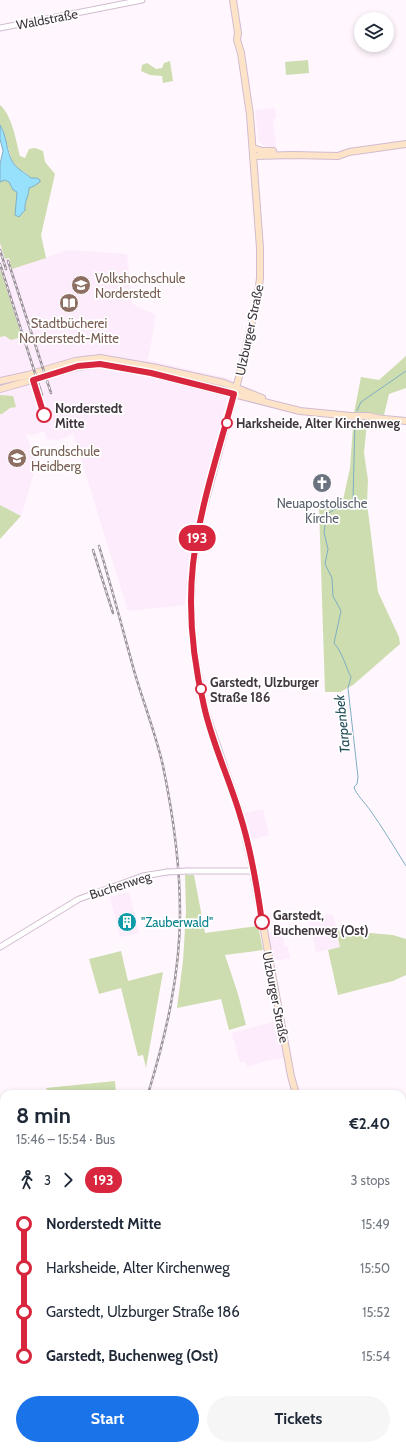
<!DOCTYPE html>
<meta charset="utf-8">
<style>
:root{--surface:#fff;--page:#f6f6f7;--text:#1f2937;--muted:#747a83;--accent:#1a73e8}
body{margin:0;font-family:Cabin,sans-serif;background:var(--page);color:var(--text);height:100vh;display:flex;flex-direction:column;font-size:15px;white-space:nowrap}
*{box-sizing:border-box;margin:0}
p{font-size:13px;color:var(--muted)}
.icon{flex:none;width:22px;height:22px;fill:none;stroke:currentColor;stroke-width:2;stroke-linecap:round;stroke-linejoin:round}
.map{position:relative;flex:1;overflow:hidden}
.panel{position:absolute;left:0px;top:1090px;width:406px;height:360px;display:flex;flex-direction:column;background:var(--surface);border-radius:12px 12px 0 0;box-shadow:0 2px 6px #0003}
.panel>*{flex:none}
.badge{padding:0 8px;border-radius:13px;font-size:14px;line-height:26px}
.buttons{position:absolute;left:354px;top:12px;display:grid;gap:8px}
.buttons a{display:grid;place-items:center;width:40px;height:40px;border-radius:50%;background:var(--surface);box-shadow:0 2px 6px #0003;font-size:20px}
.map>.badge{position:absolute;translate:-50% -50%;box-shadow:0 0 0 2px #fff}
.legs{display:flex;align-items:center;gap:6px;height:44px;padding:0 16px;font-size:13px}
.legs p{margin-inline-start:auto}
.head{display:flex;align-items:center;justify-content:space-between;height:68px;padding:0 16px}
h1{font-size:22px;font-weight:700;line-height:30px}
.primary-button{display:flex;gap:8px;margin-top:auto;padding:8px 16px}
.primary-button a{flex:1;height:46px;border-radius:24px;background:var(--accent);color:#fff;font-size:16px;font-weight:700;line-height:46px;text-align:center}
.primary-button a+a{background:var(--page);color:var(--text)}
ul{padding:0 16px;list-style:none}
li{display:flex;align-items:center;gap:14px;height:44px;font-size:15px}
li i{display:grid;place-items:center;width:6px;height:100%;margin:0 5px;background:currentColor}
li i::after{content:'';width:10px;height:10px;margin:-5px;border:3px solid;border-radius:50%;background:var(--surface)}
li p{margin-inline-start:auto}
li:first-child i{background:linear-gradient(#0000 50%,currentColor 0)}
li:last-child i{background:linear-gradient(currentColor 50%,#0000 0)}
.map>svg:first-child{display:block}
.built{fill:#fdecfc}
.green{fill:#cdddaf}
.water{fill:#98e1fc;stroke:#7eaec3}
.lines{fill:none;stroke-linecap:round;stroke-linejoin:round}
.stream{stroke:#7eaec3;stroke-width:1}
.tertiary-casing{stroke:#d1bcd0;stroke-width:7}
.secondary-casing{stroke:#d1bcd0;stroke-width:8}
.tertiary{stroke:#fff;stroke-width:5}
.secondary{stroke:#fde4c8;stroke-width:6}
.rail-casing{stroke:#9c939b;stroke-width:2.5}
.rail{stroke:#fff;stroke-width:1;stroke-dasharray:3;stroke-linecap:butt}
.tertiary-bridge-casing{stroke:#d1bcd0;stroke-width:7;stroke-linecap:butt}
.tertiary-bridge{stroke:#fff;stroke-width:5}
.line-1-casing{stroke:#fff;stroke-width:9}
.line-1{stroke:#d7263d;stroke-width:6}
.stop-1-dot{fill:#fff;stroke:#d7263d;stroke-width:2}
.labels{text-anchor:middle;stroke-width:3.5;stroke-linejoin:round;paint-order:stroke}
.street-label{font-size:13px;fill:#40373f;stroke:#fff}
.education-label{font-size:13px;fill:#785e54;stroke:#fff;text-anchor:start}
.stop-label{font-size:13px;font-weight:bold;fill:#40373f;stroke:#fff;text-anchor:start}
.worship-label{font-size:13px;fill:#5b616d;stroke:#fff}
.culture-label{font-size:13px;fill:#0d838f;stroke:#fff;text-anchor:start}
.water-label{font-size:14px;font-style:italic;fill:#244e5c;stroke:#fff}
</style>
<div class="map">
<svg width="406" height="1450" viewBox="0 0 406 1450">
<rect width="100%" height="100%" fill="#fff6fe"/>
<g class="built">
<polygon points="275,108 276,117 273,120 276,147 267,147 259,142 255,110"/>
<polygon points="0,243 5,259 9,258 13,269 68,250 127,254 132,303 136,306 156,315 148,360 232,379 193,539 185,605 128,611 73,433 65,438 56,440 47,439 44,431 32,435 26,434 37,463 21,516 0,505 0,414 2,414 10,408 16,407 14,401 3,395 0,395 0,337 5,336 11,340 22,337 0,269 0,261 2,260 0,255"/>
<polygon points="263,809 269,835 251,840 244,813"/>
<polygon points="129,892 139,933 120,937 110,897"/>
<polygon points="333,914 340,947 316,952 309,920"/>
<polygon points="281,930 285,947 288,947 290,958 271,962 265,934"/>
<polygon points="276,1021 284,1058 266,1061 247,1067 245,1061 240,1063 232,1033"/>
</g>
<g class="green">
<polygon points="308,60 309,73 286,75 285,62"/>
<polygon points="170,61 173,81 163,83 162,76 150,75 141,71 142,65 147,63 156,69 162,68 164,63"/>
<path d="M0 105C12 115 16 141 20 156L25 158 29 149 35 148 43 151 45 162 55 174 41 235 46 258 12 269 9 258 5 259 0 243V182L5 180 9 182 13 190 17 192 15 215 19 217 25 210C24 202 29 196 28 188L34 186 40 182 34 179 31 178 25 172 19 170 12 161 3 130 0 125Z"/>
<polygon points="0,269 22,337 11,340 5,336 0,337"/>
<polygon points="406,356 406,388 389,394 384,415 368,413 364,453 368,480 367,503 378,592 399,637 400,644 353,685 340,692 325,692 319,506 343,500 350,468 354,413 361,377 379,380"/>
<polygon points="0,395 13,396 16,407 10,408 2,414 0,414"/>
<polygon points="0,505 21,516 0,539"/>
<polygon points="185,875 194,875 205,933 258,926 263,950 225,955 238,994 246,1025 229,1030 221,999 177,1008 183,961 186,912"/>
<polygon points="336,930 393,935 406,939 406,975 393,981 338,995 328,950 340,947"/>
<polygon points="121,951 128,981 163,972 146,1068 143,1055 138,1056 121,988 99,994 89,959"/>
<polygon points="115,1081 116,1094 49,1094 46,1088"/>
<polygon points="4,1222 4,1367 0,1333 0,1229"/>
</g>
<path class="water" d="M0 125C7 136 6 150 12 161 17 170 25 172 31 178H37L40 180V182L34 186 29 188C29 196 24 202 25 210L19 217 15 215 17 192 13 190 9 182 5 180 0 182V164L3 151 0 139Z"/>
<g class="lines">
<g class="stream">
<polyline points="357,411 361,402 406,371"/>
<polyline points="341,506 353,500 355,420"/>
<path d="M337 508 327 514 324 532 328 549 325 564 332 578 333 596 341 611 334 643C343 653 345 666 351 677L348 688 358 777 357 784 354 787C355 793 366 804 370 810 383 828 394 847 406 866"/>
</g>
<defs>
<g id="tertiary">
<polyline points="0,28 142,0"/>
<polyline points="188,871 253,871"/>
<polyline points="0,947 79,899 143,876 167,872"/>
<polyline points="402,1364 406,1362"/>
<polyline points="266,1450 273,1446"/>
</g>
<g id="secondary">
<polyline points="233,0 238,33 237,40 241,53 250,115 260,248 260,278 257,300 240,373 202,514 193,566 191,605 192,630 195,658 205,710 240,813 251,860 291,1076 296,1094"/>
<polyline points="253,148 262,151 273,151"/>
<polyline points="254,156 293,155 338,156 349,152 406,144"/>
<polyline points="0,381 28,375 75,361 100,358 152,367 224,383 262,398"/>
<polyline points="0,389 78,367 100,364 151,373 300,411 351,416 369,416 376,418"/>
<polyline points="374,418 406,421"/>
<polyline points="402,1291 406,1297"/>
</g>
</defs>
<use href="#tertiary" class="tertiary-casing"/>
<use href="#secondary" class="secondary-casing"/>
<use href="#tertiary" class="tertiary"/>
<use href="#secondary" class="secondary"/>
<defs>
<g id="rail">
<polyline points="0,250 6,269"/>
<polyline points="8,261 51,393"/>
<polyline points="0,264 42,395"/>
<path d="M99 546C112 588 123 631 135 674 144 704 156 735 163 766 173 814 180 864 180 913 180 975 166 1035 148 1094"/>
<polyline points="93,550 113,613"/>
<polyline points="60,1446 60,1450"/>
</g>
</defs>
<use href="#rail" class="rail-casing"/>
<use href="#rail" class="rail"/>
<defs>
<polyline id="tertiary-bridge" points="167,872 188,871"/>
</defs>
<use href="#tertiary-bridge" class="tertiary-bridge-casing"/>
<use href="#tertiary-bridge" class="tertiary-bridge"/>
</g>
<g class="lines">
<defs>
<path id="line-1" d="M44 415 33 380 78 366 100 364 151 373 234 394C219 450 200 506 193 564 188 611 193 660 204 706 212 743 229 778 240 815 251 849 257 886 262 922"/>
</defs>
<use href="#line-1" class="line-1-casing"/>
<use href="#line-1" class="line-1"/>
</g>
<defs>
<symbol id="university-disc" viewBox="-11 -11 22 22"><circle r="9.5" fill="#8d6e63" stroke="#fff"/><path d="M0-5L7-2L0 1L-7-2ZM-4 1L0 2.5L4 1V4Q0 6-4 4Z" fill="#fff"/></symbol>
<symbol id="library-disc" viewBox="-11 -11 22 22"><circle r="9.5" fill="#8d6e63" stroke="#fff"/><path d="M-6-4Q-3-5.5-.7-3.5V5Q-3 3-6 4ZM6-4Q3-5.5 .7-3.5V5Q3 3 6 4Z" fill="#fff"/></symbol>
<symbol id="school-disc" viewBox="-11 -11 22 22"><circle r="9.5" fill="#8d6e63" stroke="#fff"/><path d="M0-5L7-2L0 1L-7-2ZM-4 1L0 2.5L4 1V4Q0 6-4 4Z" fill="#fff"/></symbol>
<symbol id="church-disc" viewBox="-11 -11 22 22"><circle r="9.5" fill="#6b7280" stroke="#fff"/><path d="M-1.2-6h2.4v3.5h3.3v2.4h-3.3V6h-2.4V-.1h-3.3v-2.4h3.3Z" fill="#fff"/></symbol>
<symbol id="building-disc" viewBox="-11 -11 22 22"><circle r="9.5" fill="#0f9aa8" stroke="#fff"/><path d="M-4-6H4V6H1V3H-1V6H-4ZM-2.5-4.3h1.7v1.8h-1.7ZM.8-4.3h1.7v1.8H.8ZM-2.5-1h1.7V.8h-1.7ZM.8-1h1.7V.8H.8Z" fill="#fff"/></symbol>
</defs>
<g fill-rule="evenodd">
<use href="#university-disc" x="70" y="274" width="22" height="22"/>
<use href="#library-disc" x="58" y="292" width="22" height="22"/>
<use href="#school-disc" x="6" y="447" width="22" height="22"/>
<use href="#church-disc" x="311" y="472" width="22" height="22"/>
<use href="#building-disc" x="116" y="911" width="22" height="22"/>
</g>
<g class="stop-1-dot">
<circle cx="44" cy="415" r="7"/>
<circle cx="227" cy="423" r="5"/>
<circle cx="201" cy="689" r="5"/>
<circle cx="262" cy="922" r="7"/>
</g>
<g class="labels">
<g class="street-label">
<text transform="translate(47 19) rotate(-11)" y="5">Waldstraße</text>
<text transform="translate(249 330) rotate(-78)" y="5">Ulzburger Straße</text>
<text transform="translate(120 885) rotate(-18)" y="5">Buchenweg</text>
<text transform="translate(276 997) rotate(79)" y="5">Ulzburger Straße</text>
</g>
<g class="education-label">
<text x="95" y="283">Volkshochschule<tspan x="95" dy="15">Norderstedt</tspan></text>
<text x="69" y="328" text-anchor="middle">Stadtbücherei<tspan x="69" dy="15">Norderstedt-Mitte</tspan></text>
<text x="31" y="456">Grundschule<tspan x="31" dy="15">Heidberg</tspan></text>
</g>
<g class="stop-label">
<text x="55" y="413">Norderstedt<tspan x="55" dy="15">Mitte</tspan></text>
<text x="236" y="428">Harksheide, Alter Kirchenweg</text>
<text x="210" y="687">Garstedt, Ulzburger<tspan x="210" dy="15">Straße 186</tspan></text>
<text x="273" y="920">Garstedt,<tspan x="273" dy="15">Buchenweg (Ost)</tspan></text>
</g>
<g class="worship-label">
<text x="322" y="508">Neuapostolische<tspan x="322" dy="15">Kirche</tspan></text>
</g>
<g class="culture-label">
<text x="141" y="927">"Zauberwald"</text>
</g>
<g class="water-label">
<text transform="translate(342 724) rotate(-96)" y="5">Tarpenbek</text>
</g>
</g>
</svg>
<div class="buttons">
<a><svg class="icon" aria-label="layers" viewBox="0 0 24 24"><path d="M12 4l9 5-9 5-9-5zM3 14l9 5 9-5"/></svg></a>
</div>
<b class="badge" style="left:197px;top:538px;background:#d7263d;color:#fff">193</b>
<section class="panel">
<div class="head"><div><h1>8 min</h1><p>15:46 – 15:54 · Bus</p></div><b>€2.40</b></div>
<div class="legs"><svg class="icon" aria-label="walk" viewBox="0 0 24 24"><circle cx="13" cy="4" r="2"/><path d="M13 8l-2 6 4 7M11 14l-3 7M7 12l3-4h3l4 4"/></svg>3<svg class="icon" aria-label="forward" viewBox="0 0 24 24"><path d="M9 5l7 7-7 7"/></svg><b class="badge" style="background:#d7263d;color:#fff">193</b><p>3 stops</p></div>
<ul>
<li><i style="color:#d7263d"></i><b>Norderstedt Mitte</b><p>15:49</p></li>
<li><i style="color:#d7263d"></i><span>Harksheide, Alter Kirchenweg</span><p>15:50</p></li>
<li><i style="color:#d7263d"></i><span>Garstedt, Ulzburger Straße 186</span><p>15:52</p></li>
<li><i style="color:#d7263d"></i><b>Garstedt, Buchenweg (Ost)</b><p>15:54</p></li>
</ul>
<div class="primary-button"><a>Start</a><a>Tickets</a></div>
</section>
</div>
